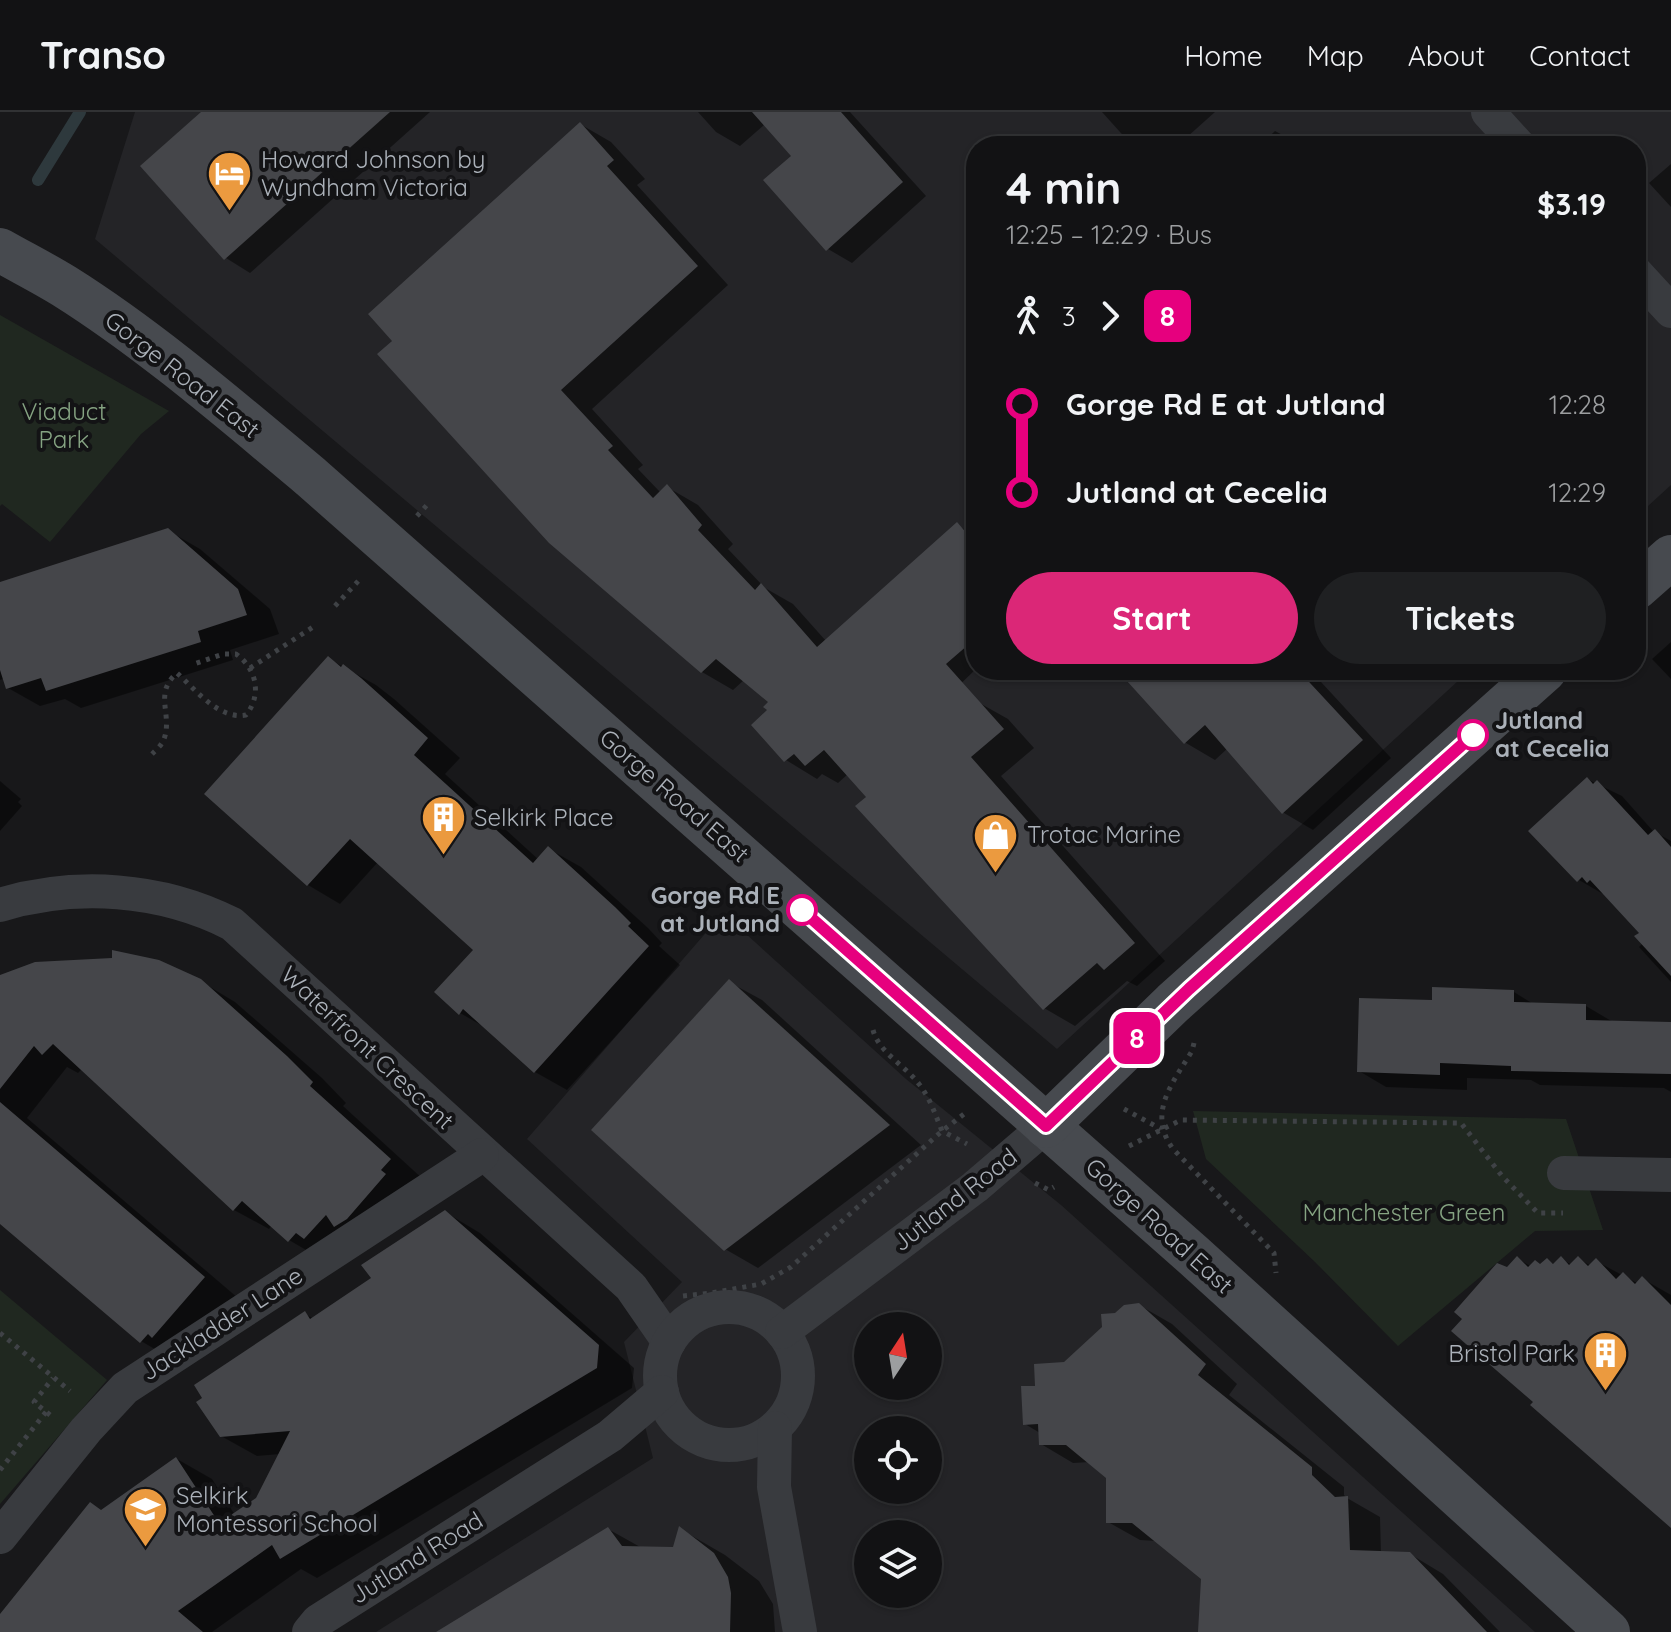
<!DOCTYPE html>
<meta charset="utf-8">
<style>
:root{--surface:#121214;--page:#1f2022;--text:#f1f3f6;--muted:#9c9ea0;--line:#313234;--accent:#db2777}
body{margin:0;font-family:Quicksand,sans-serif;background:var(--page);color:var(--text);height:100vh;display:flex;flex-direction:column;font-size:30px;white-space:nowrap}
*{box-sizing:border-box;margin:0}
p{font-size:26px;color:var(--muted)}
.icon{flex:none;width:44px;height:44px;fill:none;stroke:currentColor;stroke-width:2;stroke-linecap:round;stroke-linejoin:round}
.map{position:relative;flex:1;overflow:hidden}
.details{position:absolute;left:966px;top:24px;width:680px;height:544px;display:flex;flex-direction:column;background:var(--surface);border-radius:32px;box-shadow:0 2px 6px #0004,0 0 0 2px var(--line)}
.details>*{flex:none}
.badge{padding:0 16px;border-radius:12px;font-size:28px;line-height:52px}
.needle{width:52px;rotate:12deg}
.fabs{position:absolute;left:854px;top:1200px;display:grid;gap:16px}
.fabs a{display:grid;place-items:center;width:88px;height:88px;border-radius:50%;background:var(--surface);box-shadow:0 2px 6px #0004,0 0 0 2px var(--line);font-size:40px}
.map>.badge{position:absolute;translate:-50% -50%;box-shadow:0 0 0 4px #fff}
.legs{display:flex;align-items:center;gap:12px;height:88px;padding:0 40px;font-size:26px}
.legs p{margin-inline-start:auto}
.headline{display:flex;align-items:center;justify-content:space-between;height:136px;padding:0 40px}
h1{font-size:44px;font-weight:800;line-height:60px}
.button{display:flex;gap:16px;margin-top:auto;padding:16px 40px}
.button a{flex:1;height:92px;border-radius:48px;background:var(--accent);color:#fff;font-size:32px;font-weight:800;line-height:92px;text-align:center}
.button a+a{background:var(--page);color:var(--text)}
ul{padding:0 40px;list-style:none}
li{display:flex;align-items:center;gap:28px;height:88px;font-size:30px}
li i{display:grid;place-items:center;width:12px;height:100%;margin:0 10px;background:currentColor}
li i::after{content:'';width:20px;height:20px;margin:-10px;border:6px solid;border-radius:50%;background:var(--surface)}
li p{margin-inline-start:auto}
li:first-child i{background:linear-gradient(#0000 50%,currentColor 0)}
li:last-child i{background:linear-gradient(currentColor 50%,#0000 0)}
header{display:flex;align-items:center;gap:48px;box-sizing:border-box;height:112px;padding:0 40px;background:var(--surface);border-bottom:2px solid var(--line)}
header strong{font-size:38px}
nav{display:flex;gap:44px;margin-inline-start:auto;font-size:28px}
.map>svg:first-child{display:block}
.built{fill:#242427;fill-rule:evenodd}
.green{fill:#202820}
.shadow{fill:#0007}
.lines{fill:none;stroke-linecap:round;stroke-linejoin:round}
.stream{stroke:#2e393d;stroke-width:12}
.building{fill:#45464a}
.path{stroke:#3f4246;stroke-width:5;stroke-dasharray:4 6;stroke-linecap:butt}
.street{stroke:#393b3f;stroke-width:34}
.secondary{stroke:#474a4f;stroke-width:44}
.line-1-casing{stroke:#fff;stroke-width:18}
.line-1{stroke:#e6007e;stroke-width:12}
.stop-1-dot{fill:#fff;stroke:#e6007e;stroke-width:4}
.labels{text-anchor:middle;stroke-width:8;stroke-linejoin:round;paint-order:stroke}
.poi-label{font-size:24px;fill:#abb1b9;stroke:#131315;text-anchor:start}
.street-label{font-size:24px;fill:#abb1b9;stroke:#131315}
.park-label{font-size:24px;fill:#85a382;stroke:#131315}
.stop-label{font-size:24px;font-weight:bold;fill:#abb1b9;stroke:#131315;text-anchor:start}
</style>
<header>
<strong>Transo</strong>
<nav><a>Home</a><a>Map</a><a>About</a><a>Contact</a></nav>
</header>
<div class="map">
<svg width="1671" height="1520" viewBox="0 0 1671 1520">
<rect width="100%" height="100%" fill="#18181a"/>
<g class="built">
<polygon points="135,0 1671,0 1671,373 1636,405 1636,34 976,34 976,558 1470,558 1057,937 95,127"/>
<path d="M723 801 906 967 1061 1093 1535 1520H376L653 1346 624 1230 682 1170 527 1027ZM868 1214H928V1274H868ZM868 1318H928V1378H868ZM868 1422H928V1482H868Z"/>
</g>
<g class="green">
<polygon points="0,203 169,299 141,322 50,430 2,392 0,394"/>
<polygon points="1193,999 1566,1007 1603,1118 1535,1119 1398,1234 1315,1150 1206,1047"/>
<polygon points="0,1178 107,1268 0,1392"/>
</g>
<g class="shadow">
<polygon points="218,0 430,0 250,161 226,146"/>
<polygon points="698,0 850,0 926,84 852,151 828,137 793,44 765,12 740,34 716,20"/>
<polygon points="1102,0 1215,0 1177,34 1136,34 1129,30"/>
<polygon points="580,12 611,30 645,67 637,73 728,173 592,297 643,353 638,357 661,381 667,375 698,393 733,432 728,437 765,476 793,492 826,529 957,413 976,424 976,557 890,640 976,589 1008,607 1034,636 1001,664 1165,849 1137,874 1127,869 1075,914 1044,896 848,662 838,671 822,662 817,667 786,648 771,590 744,568 733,578 702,560 380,243"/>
<polygon points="1275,19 1292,28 1297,34 1259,34"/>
<polygon points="1671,52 1671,95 1649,71"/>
<polygon points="1636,224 1647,236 1636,246"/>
<polygon points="167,418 200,437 270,497 279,522 230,538 233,548 81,596 65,587 40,594 8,576 5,566 0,568 0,471"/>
<polygon points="1671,530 1671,567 1652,547"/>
<polygon points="329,547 376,573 394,587 460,646 445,662 539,748 549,737 581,755 648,816 662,831 659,834 680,853 567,978 535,960 488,917 460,901 476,838 378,750 340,792 308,773"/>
<polygon points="1120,558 1310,558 1391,646 1313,718 1284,701 1228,636 1215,648 1186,631"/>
<polygon points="1587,667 1622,684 1653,719 1671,729 1671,870 1639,835 1643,831 1641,821 1603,782 1579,768"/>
<polygon points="0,669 21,687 18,690 22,694 0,719"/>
<polygon points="0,867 200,869 235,890 322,966 346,991 343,994 424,1068 323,1148 289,1128 272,1113 269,1117 234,1098 82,957 78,961 67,955 27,1006 238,1186 175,1249 141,1229 0,1109"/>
<polygon points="729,870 762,888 921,1033 758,1156 725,1137"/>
<polygon points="1514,880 1535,893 1586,894 1613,910 1671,912 1671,980 1664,976 1540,973 1531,968 1467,966 1467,978 1386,975 1359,959 1434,890"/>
<polygon points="445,1100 480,1121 634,1256 632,1276 317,1466 301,1457 212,1520 0,1520 0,1505 102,1399 177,1347 212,1367 235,1403 257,1388 280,1342 257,1344 221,1324 305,1202 314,1207 374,1167"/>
<polygon points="1518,1147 1532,1155 1541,1154 1547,1148 1555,1153 1561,1147 1572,1153 1579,1147 1591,1154 1596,1149 1637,1171 1643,1167 1671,1183 1671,1414 1507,1157"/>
<polygon points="1139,1193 1172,1212 1237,1272 1229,1283 1344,1375 1344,1383 1347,1386 1380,1405 1381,1441 1410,1442 1443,1462 1500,1520 1201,1520 1203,1466 1156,1429 1140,1428 1108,1410 1108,1365 1090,1350 1073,1351 1041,1332 1040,1321 1025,1312 1037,1276 1116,1203"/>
<polygon points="608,1417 642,1436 675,1437 680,1417 725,1443 759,1469 773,1492 775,1520 440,1520"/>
</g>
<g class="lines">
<polyline class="stream" points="38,68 80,0"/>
</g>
<g class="building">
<polygon points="201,0 390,0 224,148 140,54"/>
<polygon points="752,0 841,0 903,70 826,139 763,68 791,44"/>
<polygon points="580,10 614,48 607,54 698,154 561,278 613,334 608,338 653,386 667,372 702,413 698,418 755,478 761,471 817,535 957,410 976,432 976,526 946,552 1004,617 971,645 1135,831 1104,858 1097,851 1043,898 855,694 866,685 824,638 805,654 794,642 784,650 751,613 767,598 763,595 768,590 716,547 701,561 549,431 377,242 392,229 368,202"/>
<polygon points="168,416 238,477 247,503 198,519 201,530 46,579 41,566 6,577 0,558 0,470"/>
<polygon points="328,544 341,555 343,552 361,566 428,626 414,643 533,751 548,734 615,795 631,811 628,814 649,834 534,961 463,897 459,903 434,880 473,838 350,727 307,774 204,682"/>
<polygon points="1117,558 1298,558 1363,628 1282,702 1205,613 1184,632"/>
<polygon points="1587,665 1593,672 1597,668 1648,723 1655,717 1671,735 1671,864 1634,824 1639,821 1590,768 1587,771 1582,765 1577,770 1528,719"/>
<polygon points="112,838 159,848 201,867 287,944 313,970 310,974 391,1047 381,1058 386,1062 347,1107 334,1115 326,1103 304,1127 296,1121 288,1130 242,1089 233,1099 53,932 42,943 34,934 0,977 0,863 35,850 112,846"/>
<polygon points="729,867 890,1013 724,1139 591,1018"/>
<polygon points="1432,875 1514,878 1514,890 1586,892 1586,908 1671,910 1671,962 1511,959 1511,954 1440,951 1440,963 1357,960 1359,886 1432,888"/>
<polygon points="0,990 205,1165 152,1226 148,1222 140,1231 0,1112"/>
<polygon points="445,1098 599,1233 597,1256 280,1447 272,1433 178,1499 203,1520 0,1520 0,1502 90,1390 101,1398 176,1345 219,1411 256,1386 290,1319 220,1325 196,1290 202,1286 194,1273 305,1199 310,1207 371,1166 361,1153"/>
<polygon points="1517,1144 1528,1155 1535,1148 1540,1152 1547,1146 1553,1152 1561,1144 1569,1153 1578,1144 1588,1154 1596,1146 1616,1167 1623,1160 1635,1172 1642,1164 1671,1193 1671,1416 1530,1293 1533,1290 1451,1219 1462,1207 1454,1200 1497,1151 1507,1155"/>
<polygon points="1139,1191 1206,1252 1198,1263 1312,1355 1312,1363 1335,1385 1348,1384 1350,1438 1410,1440 1487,1520 1198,1520 1201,1467 1132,1411 1106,1411 1106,1366 1066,1333 1039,1333 1038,1312 1023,1313 1021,1274 1035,1274 1034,1252 1064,1250 1102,1215 1101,1202 1115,1201 1124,1193"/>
<polygon points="679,1414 714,1441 728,1465 731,1481 730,1520 436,1520 608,1415 622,1434 673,1435"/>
</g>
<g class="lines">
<g class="path">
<polyline points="417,404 427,393"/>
<polyline points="335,494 362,465"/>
<polyline points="250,556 313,515"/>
<path d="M152 642C156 638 162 633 164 627 173 603 153 581 177 561 196 578 219 608 246 603 262 583 257 557 236 542H223L191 553"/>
<path d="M873 918C879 941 905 953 919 972 930 986 935 1002 942 1019L967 1032"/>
<path d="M1194 931 1192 939C1172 972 1147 1001 1173 1037L1274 1141 1276 1161"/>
<polyline points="1124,997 1161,1017"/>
<polyline points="1129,1034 1181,1008 1461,1011 1502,1064 1538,1101 1563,1101"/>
<polyline points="1035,1071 1049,1078 1054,1075"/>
<polyline points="683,1184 711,1181 761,1172 791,1155 942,1019 968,999"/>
<polyline points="0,1221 70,1279"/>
<polyline points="50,1303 34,1290 53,1266"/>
<polyline points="0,1358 46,1300"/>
</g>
<g class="street">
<polyline points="1488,0 1519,34"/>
<polyline points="1636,161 1671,199"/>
<path d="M0 793C76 770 161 776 232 812L631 1175 669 1230"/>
<polyline points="1564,1061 1671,1063"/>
<circle cx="729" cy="1264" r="69"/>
<polyline points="782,1220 975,1075 1046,1014"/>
<polyline points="775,1316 774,1375 800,1520"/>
<polyline points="0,1425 86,1318 125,1276 482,1043"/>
<polyline points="309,1520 318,1509 610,1324 662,1280"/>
</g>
<g class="secondary">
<path d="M0 138C21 150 43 161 64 174 150 228 233 300 311 365L1193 1143 1608 1520"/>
<polyline points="1636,476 1671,445"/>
<polyline points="1046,1014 1173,891 1545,558"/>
</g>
</g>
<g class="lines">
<defs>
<polyline id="line-1" points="802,798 1046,1014 1189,877 1473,623"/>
</defs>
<use href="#line-1" class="line-1-casing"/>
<use href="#line-1" class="line-1"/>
</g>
<defs>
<symbol id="hotel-pin" viewBox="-11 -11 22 30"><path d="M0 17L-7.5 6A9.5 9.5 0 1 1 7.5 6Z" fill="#eb9a3f" stroke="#131315"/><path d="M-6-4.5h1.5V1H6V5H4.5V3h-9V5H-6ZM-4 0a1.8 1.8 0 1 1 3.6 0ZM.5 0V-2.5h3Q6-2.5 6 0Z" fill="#fff"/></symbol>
<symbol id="building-pin" viewBox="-11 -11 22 30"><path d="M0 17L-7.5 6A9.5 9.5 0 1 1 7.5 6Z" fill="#eb9a3f" stroke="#131315"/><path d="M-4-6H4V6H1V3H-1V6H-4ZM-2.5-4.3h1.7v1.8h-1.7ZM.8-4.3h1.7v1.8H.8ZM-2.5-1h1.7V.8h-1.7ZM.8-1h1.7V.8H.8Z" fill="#fff"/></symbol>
<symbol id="shop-pin" viewBox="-11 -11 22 30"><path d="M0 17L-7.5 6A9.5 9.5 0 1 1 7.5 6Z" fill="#eb9a3f" stroke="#131315"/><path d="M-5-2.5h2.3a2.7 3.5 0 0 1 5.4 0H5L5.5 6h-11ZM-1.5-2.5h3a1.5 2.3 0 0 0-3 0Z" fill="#fff"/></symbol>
<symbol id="school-pin" viewBox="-11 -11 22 30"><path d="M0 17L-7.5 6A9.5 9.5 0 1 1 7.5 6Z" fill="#eb9a3f" stroke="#131315"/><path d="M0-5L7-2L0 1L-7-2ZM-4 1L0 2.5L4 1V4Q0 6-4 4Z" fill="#fff"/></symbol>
</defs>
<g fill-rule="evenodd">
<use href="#hotel-pin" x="204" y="36" width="51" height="69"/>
<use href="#building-pin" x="418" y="680" width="51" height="69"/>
<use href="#shop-pin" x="970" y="698" width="51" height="69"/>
<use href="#building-pin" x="1580" y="1216" width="51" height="69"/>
<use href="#school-pin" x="120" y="1372" width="51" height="69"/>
</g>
<g class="stop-1-dot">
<circle cx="1473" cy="623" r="14"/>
<circle cx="802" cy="798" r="14"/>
</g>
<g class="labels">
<g class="poi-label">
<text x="261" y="56">Howard Johnson by<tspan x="261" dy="28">Wyndham Victoria</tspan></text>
<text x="474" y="714">Selkirk Place</text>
<text x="1027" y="731">Trotac Marine</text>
<text x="1575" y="1250" text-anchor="end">Bristol Park</text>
<text x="176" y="1392">Selkirk<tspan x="176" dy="28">Montessori School</tspan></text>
</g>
<g class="street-label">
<text transform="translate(182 263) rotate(38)" y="8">Gorge Road East</text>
<text transform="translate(674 684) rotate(41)" y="8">Gorge Road East</text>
<text transform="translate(367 936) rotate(43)" y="8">Waterfront Crescent</text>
<text transform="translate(955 1088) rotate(-38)" y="8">Jutland Road</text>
<text transform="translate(1159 1114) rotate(42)" y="8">Gorge Road East</text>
<text transform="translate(222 1212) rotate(-33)" y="8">Jackladder Lane</text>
<text transform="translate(417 1446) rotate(-32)" y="8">Jutland Road</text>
</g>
<g class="park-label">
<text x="64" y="308">Viaduct<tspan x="64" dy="28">Park</tspan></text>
<text x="1404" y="1109">Manchester Green</text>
</g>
<g class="stop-label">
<text x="1495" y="617">Jutland<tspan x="1495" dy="28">at Cecelia</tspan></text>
<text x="780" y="792" text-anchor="end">Gorge Rd E<tspan x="780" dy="28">at Jutland</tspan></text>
</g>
</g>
</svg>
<div class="fabs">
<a><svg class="needle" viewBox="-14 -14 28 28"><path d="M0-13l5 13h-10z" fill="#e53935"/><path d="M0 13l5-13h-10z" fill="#9c9ea0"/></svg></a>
<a><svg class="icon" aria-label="locate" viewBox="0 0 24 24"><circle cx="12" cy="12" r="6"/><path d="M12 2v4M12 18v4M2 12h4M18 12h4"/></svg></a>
<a><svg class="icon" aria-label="layers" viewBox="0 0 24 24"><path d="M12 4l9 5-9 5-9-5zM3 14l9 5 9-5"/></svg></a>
</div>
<b class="badge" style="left:1137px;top:926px;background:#e6007e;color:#fff">8</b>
<section class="details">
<div class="headline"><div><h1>4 min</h1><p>12:25 – 12:29 · Bus</p></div><b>$3.19</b></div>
<div class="legs"><svg class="icon" aria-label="walk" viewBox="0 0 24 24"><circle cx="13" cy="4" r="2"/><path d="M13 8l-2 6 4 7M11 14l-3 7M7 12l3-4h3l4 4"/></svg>3<svg class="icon" aria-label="forward" viewBox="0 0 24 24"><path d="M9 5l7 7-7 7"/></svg><b class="badge" style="background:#e6007e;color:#fff">8</b></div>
<ul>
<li><i style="color:#e6007e"></i><b>Gorge Rd E at Jutland</b><p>12:28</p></li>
<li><i style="color:#e6007e"></i><b>Jutland at Cecelia</b><p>12:29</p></li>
</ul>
<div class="button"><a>Start</a><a>Tickets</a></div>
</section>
</div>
